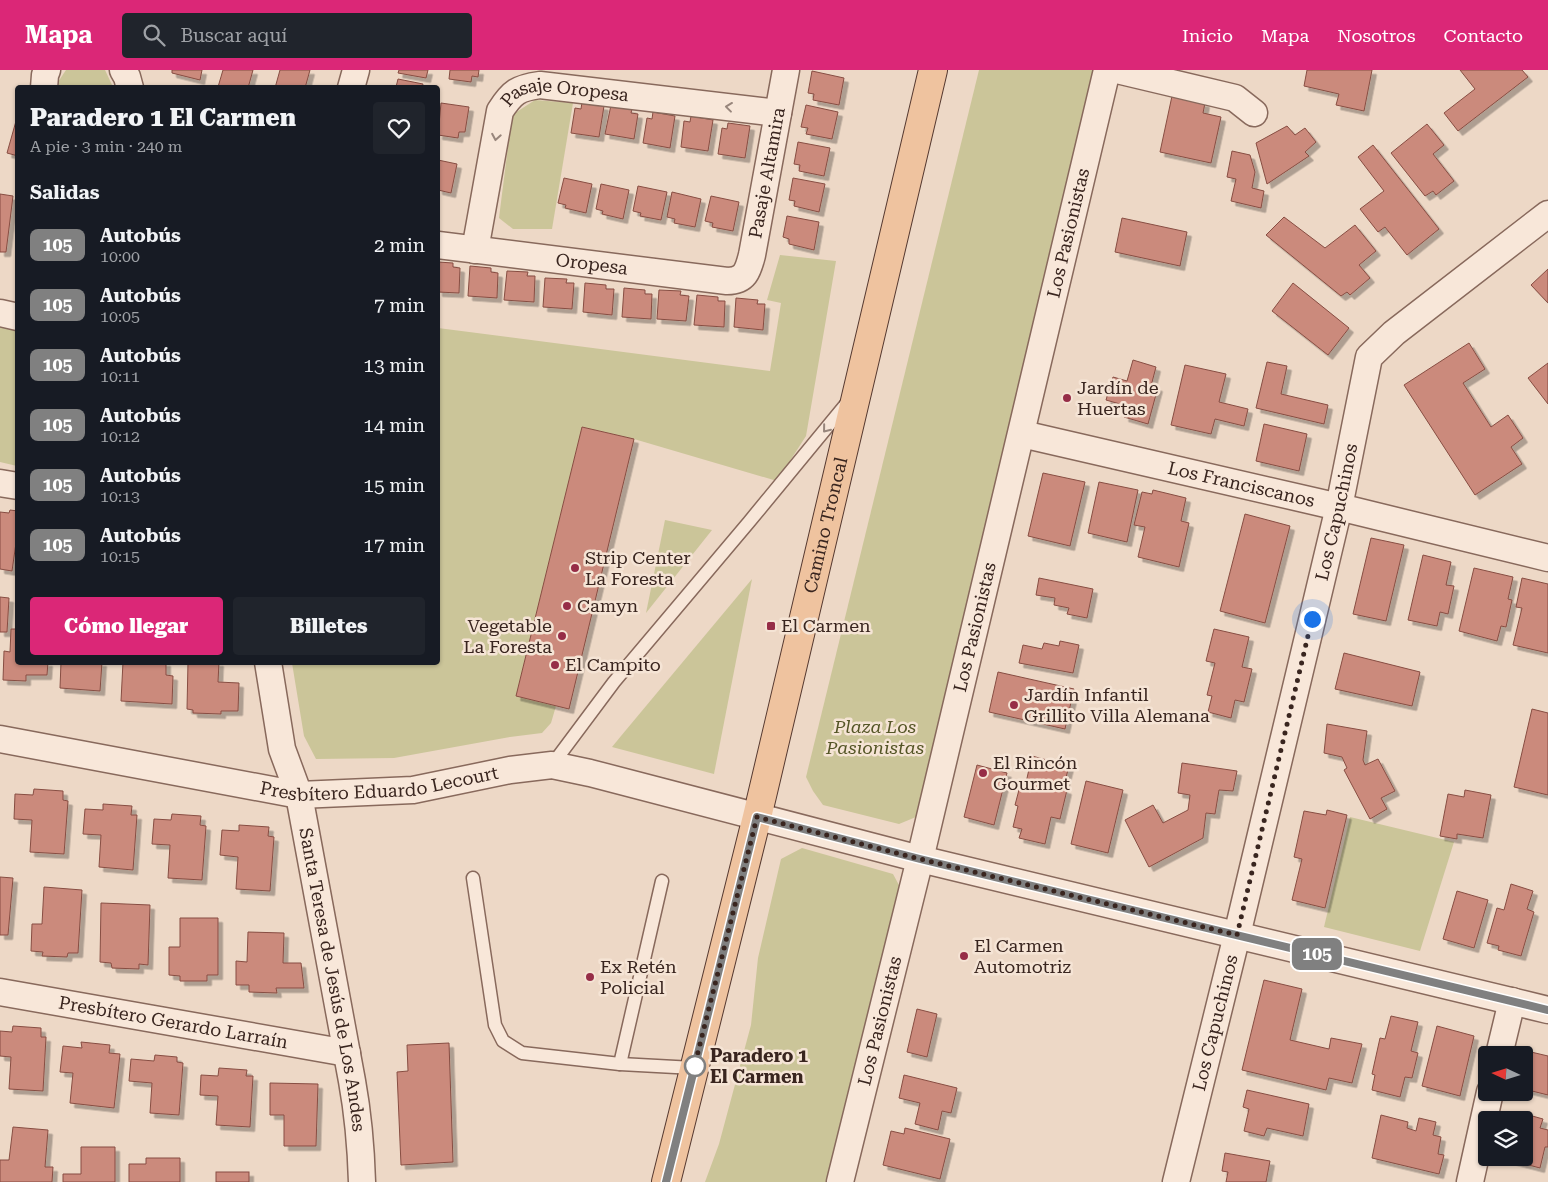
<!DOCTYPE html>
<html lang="es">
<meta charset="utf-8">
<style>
:root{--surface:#171b24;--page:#20242c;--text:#f1f3f6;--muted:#9ea1a6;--accent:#db2777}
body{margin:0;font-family:"Roboto Serif",serif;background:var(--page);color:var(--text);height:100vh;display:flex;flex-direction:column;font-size:19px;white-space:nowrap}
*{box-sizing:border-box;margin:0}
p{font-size:16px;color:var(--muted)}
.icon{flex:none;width:28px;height:28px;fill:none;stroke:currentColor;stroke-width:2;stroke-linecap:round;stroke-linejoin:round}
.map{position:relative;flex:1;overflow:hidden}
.side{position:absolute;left:15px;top:15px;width:425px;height:580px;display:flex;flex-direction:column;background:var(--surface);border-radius:5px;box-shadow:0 1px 4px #0004}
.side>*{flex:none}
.badge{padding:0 10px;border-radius:8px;font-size:18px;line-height:32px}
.needle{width:32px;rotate:274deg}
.buttons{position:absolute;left:1478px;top:976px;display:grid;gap:10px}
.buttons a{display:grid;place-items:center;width:55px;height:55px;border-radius:5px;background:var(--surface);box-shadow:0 1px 4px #0004;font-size:25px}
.you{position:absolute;width:25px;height:25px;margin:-12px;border:4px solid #fff;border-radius:50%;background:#1a73e8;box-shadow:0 0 0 8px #1a73e833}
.map>.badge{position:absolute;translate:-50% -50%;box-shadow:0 0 0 2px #fff}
h2{padding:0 15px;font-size:19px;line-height:45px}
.round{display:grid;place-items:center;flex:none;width:52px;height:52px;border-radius:5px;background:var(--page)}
.head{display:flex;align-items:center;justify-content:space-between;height:85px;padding:0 15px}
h1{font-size:24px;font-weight:800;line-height:38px}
.primary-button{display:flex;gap:10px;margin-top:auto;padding:10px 15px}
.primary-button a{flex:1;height:58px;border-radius:5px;background:var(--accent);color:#fff;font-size:20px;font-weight:800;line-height:58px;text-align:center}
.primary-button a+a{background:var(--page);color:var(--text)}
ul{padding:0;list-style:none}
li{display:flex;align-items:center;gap:15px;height:60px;padding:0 15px}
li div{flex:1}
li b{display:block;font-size:19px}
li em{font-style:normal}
li .badge{min-width:55px;font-weight:700;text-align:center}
header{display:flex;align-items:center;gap:30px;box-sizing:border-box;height:70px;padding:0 25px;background:var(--accent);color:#fff}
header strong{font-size:24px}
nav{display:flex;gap:28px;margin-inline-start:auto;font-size:18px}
.search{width:350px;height:45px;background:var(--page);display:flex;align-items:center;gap:12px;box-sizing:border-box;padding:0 18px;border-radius:5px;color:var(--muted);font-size:19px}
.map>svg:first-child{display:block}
.green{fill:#cbc599}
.building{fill:#cb8a7c;stroke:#874d42;filter:url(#shadow)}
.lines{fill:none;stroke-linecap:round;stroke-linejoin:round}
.lane-casing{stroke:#88695c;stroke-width:15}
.street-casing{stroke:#88695c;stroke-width:29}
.primary-casing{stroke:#563930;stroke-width:30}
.lane{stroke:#f8e7d9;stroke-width:12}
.street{stroke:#f8e7d9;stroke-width:26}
.primary{stroke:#efc39f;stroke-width:28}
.oneway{stroke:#98867c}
.line-casing{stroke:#fff;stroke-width:11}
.line{stroke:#808080;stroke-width:8}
.walk{stroke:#39251f;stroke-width:5;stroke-dasharray:0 9}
.poi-dot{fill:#962d47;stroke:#f5e4d5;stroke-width:2}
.stop-dot{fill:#fff;stroke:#808080;stroke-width:2.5}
.labels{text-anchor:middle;stroke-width:5;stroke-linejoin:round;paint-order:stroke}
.street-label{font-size:18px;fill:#39251f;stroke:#f5e4d5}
.poi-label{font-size:18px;fill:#39251f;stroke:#f5e4d5;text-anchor:start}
.park-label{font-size:18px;font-style:italic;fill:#545526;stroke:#f5e4d5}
.stop-label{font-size:18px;font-weight:bold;fill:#39251f;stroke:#f5e4d5;text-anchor:start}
</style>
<header>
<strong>Mapa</strong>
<div class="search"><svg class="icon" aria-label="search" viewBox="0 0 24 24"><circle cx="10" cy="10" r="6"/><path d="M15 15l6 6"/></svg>Buscar aquí</div>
<nav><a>Inicio</a><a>Mapa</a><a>Nosotros</a><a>Contacto</a></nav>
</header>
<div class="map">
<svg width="1548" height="1112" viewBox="0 0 1548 1112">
<defs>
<filter id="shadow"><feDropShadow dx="4.5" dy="4.5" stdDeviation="0" flood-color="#0004"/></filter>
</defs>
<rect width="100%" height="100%" fill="#edd8c6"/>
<g class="green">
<polygon points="66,0 105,0 113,17 60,17 58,12"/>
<polygon points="979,0 1095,0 916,747 899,754 823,735 813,721 806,707"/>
<polygon points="535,30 573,33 552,159 513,159 499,148 512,45"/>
<polygon points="780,185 836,191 806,366 777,411 634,369 582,357 516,626 556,636 551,653 542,663 510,667 394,688 316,689 304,666 292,593 438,592 438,258 770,301 781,233 767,230"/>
<polygon points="0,251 17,254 17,396 0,392"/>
<polygon points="665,450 712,460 646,543"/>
<polygon points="752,509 714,704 612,677 621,666"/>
<polygon points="1350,747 1454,772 1420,881 1324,857"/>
<polygon points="802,778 893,804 900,817 829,1112 705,1112 719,1074 751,955 758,888 781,789"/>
</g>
<g class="building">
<polygon points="172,0 202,0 200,10 172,3"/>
<polygon points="223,0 253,0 248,18 218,17"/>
<polygon points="280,0 310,0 305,18 275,18"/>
<polygon points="399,0 428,0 426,8 398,3"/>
<polygon points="450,0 479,0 478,7 472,6 471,12 449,9"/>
<polygon points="1307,0 1372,0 1364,41 1336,35 1339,24 1304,16"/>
<polygon points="1460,0 1522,0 1528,7 1458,61 1444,43 1475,19"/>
<polygon points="812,1 844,8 839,35 813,30 814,24 808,23"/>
<polygon points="398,9 423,14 422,18 392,18 393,16 396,17"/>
<polygon points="1172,26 1205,33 1203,43 1221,47 1211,93 1160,82"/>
<polygon points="582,32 604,36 599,67 571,63 575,38 581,39"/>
<polygon points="441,33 469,37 465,62 459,62 458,68 438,65"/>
<polygon points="611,35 632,39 631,43 638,44 634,69 605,64"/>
<polygon points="806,35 838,42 832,69 806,64 808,58 801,57"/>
<polygon points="653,42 675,46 670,78 643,73 647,48 652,49"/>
<polygon points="18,44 18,86 7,83"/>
<polygon points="691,46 713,50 708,81 681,77 684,51 690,52"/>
<polygon points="728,53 750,56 745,88 718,84 722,58 727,59"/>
<polygon points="1427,54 1444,75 1433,84 1454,111 1436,125 1433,121 1425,126 1391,83"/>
<polygon points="1287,56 1295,65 1305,58 1316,72 1305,82 1309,86 1267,114 1256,73"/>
<polygon points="798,72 830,78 824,106 799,101 800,95 794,94"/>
<polygon points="1373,75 1439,159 1407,185 1385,157 1378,162 1360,139 1384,121 1358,87"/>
<polygon points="1232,81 1250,85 1255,102 1252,118 1264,121 1261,138 1231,131 1236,109 1227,107"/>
<polygon points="438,90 457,94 451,123 438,120"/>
<polygon points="564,108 592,114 586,143 565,138 566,135 558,133"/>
<polygon points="793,108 825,114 819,142 794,136 795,131 789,130"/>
<polygon points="601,114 629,120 623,149 602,144 603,141 596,139"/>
<polygon points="638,116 667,122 661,150 640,146 641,143 633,141"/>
<polygon points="672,122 701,129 695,157 674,153 675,149 667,147"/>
<polygon points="0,124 13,126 6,182 0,182"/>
<polygon points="711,126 739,132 733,161 712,157 713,153 705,151"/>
<polygon points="787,146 819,152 814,180 789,174 789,169 783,167"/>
<polygon points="1284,147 1325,178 1355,155 1376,181 1359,195 1370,208 1350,225 1347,222 1341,226 1266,165"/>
<polygon points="1122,148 1187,162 1180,196 1115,182"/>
<polygon points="438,192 453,193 453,197 460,198 459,223 438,222"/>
<polygon points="470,196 491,198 491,202 498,203 497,228 468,226"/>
<polygon points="1548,199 1548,233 1531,215"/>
<polygon points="507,201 528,202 527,206 535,206 534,232 504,230"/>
<polygon points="545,208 567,209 566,213 574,213 572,239 543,237"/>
<polygon points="585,213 606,215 606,219 614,219 612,245 583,242"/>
<polygon points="1293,213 1349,258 1328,285 1272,241"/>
<polygon points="624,218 645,220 645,224 652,224 651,249 622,247"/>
<polygon points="659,220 681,221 680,225 689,226 686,251 657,249"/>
<polygon points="697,225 718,227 718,231 725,231 724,257 694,255"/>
<polygon points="736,228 758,230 757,234 765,234 763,260 734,257"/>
<polygon points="1469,273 1485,299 1463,313 1491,357 1508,345 1523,368 1511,377 1522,394 1475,425 1404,315"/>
<polygon points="1133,290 1156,297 1151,316 1158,317 1148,354 1124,347 1127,336 1106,330 1113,307 1127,311"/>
<polygon points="1267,292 1287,296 1281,324 1328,335 1324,354 1256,338"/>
<polygon points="1548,293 1548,334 1528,308"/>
<polygon points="1185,295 1226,304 1219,332 1248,339 1244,356 1215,349 1211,364 1171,355"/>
<polygon points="1264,354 1307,364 1299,401 1256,391"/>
<polygon points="582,357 634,369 569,639 516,626"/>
<polygon points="1043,403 1085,412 1070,476 1028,466"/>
<polygon points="1099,412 1138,420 1127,472 1088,463"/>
<polygon points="1153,420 1186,428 1181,451 1189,453 1179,497 1138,487 1145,457 1134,455 1142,422 1152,424"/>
<polygon points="10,440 18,441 18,474 16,473 12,501 0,499 0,442 9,443"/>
<polygon points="1245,444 1290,456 1265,553 1220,541"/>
<polygon points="1371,468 1404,475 1386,551 1353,544"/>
<polygon points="1423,485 1451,492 1446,515 1454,516 1448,544 1440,542 1437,556 1408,550"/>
<polygon points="1474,498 1513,507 1508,529 1512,530 1506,557 1501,556 1497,571 1459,561"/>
<polygon points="1039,508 1093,519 1087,548 1067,544 1069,538 1054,535 1055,528 1036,525"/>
<polygon points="1522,508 1548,514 1548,583 1513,575 1522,538 1516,537"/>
<polygon points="0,527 9,528 7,562 0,562"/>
<polygon points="11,559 18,559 18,592 48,592 47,605 26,605 26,611 3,610 4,581 10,582"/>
<polygon points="1214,559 1249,567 1242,597 1252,599 1244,632 1235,630 1231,648 1208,642 1212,626 1207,625 1215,593 1206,591"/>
<polygon points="1060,571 1079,575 1073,603 1019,593 1023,575 1042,579 1044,573 1059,576"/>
<polygon points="1344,583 1420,602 1412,636 1335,619"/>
<polygon points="61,592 102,592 100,621 60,618"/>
<polygon points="123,592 166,592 166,605 173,606 172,634 121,631"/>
<polygon points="188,592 219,592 218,612 239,613 238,641 221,641 221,644 193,643 193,640 187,639"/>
<polygon points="998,602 1074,619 1065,659 989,642"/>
<polygon points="1532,639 1548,643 1548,725 1514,717"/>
<polygon points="1327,654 1367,661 1363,690 1365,695 1378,689 1395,721 1381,728 1387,739 1370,749 1344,700 1347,698 1342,687 1324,683"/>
<polygon points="1032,686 1069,696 1063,719 1067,720 1060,749 1051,747 1045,774 1019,768 1022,759 1013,757 1018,736 1015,735 1020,716 1025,717"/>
<polygon points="1182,693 1237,701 1233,721 1219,720 1215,744 1206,743 1203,768 1149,797 1125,750 1153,735 1163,753 1188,740 1190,725 1178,723"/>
<polygon points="977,695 1007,703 994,755 964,747"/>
<polygon points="1086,711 1123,720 1108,783 1071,774"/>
<polygon points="34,719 63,721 63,730 68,731 64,784 30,782 32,750 14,749 15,724 33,725"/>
<polygon points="1465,720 1491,725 1483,768 1457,764 1457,769 1440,766 1448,724 1464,727"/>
<polygon points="103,734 132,736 131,745 137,745 133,800 99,797 101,765 83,764 85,739 103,740"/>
<polygon points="1327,740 1347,745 1325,838 1292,830 1302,789 1294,787 1304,741 1326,745"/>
<polygon points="172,744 201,746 200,755 206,756 202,810 168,808 170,775 152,774 154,749 171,750"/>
<polygon points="239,755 269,757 268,766 274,767 270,821 236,819 238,787 220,785 222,760 239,761"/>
<polygon points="0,807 13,808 8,865 0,865"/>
<polygon points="1511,814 1533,821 1527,839 1534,842 1521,886 1498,880 1499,876 1487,873 1497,838 1504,840"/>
<polygon points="44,817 82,820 78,883 68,883 67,887 42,886 43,882 31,881 32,854 42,854"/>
<polygon points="1457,821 1488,830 1474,878 1443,869"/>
<polygon points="101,833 150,835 148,895 139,894 139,899 112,898 111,893 100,892"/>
<polygon points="180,848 218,848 218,905 207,905 207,911 180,911 180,906 169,905 169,877 180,877"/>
<polygon points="248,862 284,863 283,893 301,893 304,918 276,918 277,923 249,922 249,915 236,915 236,891 247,892"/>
<polygon points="1264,910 1302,919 1290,970 1329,979 1331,968 1362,974 1352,1013 1329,1008 1326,1020 1242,1000"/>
<polygon points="917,939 937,944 927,987 907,982"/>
<polygon points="1391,946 1418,952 1411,981 1418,983 1412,1008 1405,1007 1400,1027 1372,1020 1375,1005 1372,1004 1380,968 1385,969"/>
<polygon points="13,956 41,958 41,967 46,967 43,1021 9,1019 11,987 0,986 0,961 12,962"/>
<polygon points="1437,956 1474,966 1460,1026 1422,1016"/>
<polygon points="81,972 110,975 109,983 120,984 114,1038 70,1033 73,1003 60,1002 63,976 82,978"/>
<polygon points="449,973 453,1092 401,1095 397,1002 408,1001 407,975"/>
<polygon points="1531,982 1548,986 1548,1025 1524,1019 1524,1012"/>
<polygon points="155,985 177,987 177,992 183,993 179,1045 150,1043 152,1013 129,1011 131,989 154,991"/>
<polygon points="219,998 247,1000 246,1006 253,1006 250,1057 216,1055 218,1026 200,1025 201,1005 218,1006"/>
<polygon points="904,1005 957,1018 951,1043 942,1041 938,1060 915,1054 920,1033 899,1028"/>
<polygon points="270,1013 318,1014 316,1076 284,1076 284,1045 270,1045"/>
<polygon points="1247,1020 1309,1034 1303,1066 1267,1058 1264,1066 1244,1061 1249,1039 1243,1037"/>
<polygon points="1518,1042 1543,1049 1540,1058 1548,1060 1548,1077 1545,1077 1540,1098 1506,1089 1506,1088 1524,1088 1524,1050 1509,1050 1510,1047 1516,1049"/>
<polygon points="1381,1045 1408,1052 1407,1058 1416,1061 1419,1048 1436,1052 1433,1065 1441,1067 1438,1084 1444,1085 1439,1104 1372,1088"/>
<polygon points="13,1057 48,1060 45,1097 53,1097 52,1112 0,1112 0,1090 9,1090"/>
<polygon points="905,1058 950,1069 940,1109 883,1095 891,1061 904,1064"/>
<polygon points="81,1077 115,1077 115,1112 63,1112 63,1104 81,1104"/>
<polygon points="1225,1083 1270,1091 1266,1112 1226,1112 1228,1102 1222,1101"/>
<polygon points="146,1088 180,1088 180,1112 129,1112 129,1094 146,1094"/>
<rect x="216" y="1102" width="33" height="10"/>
</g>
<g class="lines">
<defs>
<g id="lane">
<polyline points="552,695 614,612 749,452 847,333"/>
<polyline points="473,808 495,955 503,971 522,983 620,994 694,998"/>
<polyline points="620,994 662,811"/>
</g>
<g id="street">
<polyline points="123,0 127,7 130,18"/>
<polyline points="1117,0 1235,28 1254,43"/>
<polyline points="44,18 45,5 47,0"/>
<polyline points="351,18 356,0"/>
<path id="s1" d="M438 175 727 211C745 211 748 201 752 185L786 0"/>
<path id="s2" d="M475 180 500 41C512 22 518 18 540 15L778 43"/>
<polyline points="0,243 18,247"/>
<path id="s3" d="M1022 364 1339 437 1548 488"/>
<polyline points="0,413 18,416"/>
<path id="s4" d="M268 592 282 679 299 725 352 1011C358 1044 361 1078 362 1112"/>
<path id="s5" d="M0 669 299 725 413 720 510 700 552 695 590 703 920 789 1548 940"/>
<path id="s6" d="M0 922 347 983"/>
<polyline points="1499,985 1512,931"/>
<path id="s7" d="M840 1112 920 789 1107 0"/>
<path id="s8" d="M1176 1112 1237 865 1339 437 1369 287 1394 263 1548 144"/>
<polyline points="1470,1112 1490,1022"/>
</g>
<g id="primary">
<path id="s9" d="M666 1112 757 747 933 0"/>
</g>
</defs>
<use href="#lane" class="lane-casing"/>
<use href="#street" class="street-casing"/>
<use href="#primary" class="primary-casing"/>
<use href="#lane" class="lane"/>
<use href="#street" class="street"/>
<use href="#primary" class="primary"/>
</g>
<defs><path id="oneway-chevron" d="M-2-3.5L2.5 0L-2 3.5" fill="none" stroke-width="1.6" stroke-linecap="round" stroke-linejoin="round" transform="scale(1.25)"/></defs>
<g class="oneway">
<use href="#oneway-chevron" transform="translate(729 37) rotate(-173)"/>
<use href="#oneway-chevron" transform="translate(496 67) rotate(100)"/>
<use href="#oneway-chevron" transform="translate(826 359) rotate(129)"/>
</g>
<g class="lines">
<defs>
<polyline id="line" points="666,1112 757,747 920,789 1548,940"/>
</defs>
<use href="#line" class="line-casing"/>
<use href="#line" class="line"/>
<polyline class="walk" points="695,996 694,998 757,747 920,789 1237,865 1312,549"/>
</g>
<g class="poi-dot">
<circle cx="1067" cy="328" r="5"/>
<circle cx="575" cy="498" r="5"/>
<circle cx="567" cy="536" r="5"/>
<rect x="766" y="551" width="10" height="10" rx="2.5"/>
<circle cx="562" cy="566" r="5"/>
<circle cx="555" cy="595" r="5"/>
<circle cx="1014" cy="635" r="5"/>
<circle cx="983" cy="703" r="5"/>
<circle cx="964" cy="886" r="5"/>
<circle cx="590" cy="907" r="5"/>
</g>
<circle class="stop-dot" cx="695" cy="996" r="10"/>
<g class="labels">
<g class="street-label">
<text dy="6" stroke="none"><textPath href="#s2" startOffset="215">Pasaje Oropesa</textPath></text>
<text dy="6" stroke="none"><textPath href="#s1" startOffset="415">Pasaje Altamira</textPath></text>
<text dy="6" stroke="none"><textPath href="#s7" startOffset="976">Los Pasionistas</textPath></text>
<text dy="6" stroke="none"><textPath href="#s1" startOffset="155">Oropesa</textPath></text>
<text dy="6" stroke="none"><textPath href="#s3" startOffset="225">Los Franciscanos</textPath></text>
<text dy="6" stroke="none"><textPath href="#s8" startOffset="689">Los Capuchinos</textPath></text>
<text dy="6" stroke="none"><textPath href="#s9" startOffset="676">Camino Troncal</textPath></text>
<text dy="6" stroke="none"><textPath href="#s7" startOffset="571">Los Pasionistas</textPath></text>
<text dy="6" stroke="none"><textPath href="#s5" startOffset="385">Presbítero Eduardo Lecourt</textPath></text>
<text dy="6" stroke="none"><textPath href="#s4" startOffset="325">Santa Teresa de Jesús de Los Andes</textPath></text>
<text dy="6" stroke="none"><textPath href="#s7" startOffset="166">Los Pasionistas</textPath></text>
<text dy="6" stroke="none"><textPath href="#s6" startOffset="176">Presbítero Gerardo Larraín</textPath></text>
<text dy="6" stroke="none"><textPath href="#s8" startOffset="164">Los Capuchinos</textPath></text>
</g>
<g class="poi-label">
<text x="1077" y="324">Jardín de<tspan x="1077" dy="21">Huertas</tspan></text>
<text x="585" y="494">Strip Center<tspan x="585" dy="21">La Foresta</tspan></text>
<text x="577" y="542">Camyn</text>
<text x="552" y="562" text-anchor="end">Vegetable<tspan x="552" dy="21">La Foresta</tspan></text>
<text x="781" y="562">El Carmen</text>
<text x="565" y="601">El Campito</text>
<text x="1024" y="631">Jardín Infantil<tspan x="1024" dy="21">Grillito Villa Alemana</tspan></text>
<text x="993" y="699">El Rincón<tspan x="993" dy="21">Gourmet</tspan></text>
<text x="974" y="882">El Carmen<tspan x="974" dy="21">Automotriz</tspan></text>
<text x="600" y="903">Ex Retén<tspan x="600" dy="21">Policial</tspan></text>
</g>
<g class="park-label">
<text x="875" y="663">Plaza Los<tspan x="875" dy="21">Pasionistas</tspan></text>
</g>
<g class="stop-label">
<text x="710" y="992">Paradero 1<tspan x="710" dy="21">El Carmen</tspan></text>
</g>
</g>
</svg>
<div class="buttons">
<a><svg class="needle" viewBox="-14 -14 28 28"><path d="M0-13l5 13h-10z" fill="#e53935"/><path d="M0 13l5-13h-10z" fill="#9ea1a6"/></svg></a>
<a><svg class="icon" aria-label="layers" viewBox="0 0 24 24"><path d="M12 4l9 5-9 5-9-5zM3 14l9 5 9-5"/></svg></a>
</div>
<div class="you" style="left:1312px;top:549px"></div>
<b class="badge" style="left:1317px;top:884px;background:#808080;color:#fff">105</b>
<section class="side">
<div class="head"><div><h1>Paradero 1 El Carmen</h1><p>A pie · 3 min · 240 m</p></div><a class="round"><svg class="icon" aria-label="heart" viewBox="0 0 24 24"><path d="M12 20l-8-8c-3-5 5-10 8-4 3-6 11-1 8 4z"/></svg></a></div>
<h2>Salidas</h2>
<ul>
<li><span class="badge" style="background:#808080;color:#fff">105</span><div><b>Autobús</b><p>10:00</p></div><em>2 min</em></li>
<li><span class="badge" style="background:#808080;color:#fff">105</span><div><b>Autobús</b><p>10:05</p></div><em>7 min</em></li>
<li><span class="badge" style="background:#808080;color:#fff">105</span><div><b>Autobús</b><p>10:11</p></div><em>13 min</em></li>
<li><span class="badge" style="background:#808080;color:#fff">105</span><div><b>Autobús</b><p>10:12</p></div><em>14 min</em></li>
<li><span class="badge" style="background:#808080;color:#fff">105</span><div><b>Autobús</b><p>10:13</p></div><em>15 min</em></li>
<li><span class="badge" style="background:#808080;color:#fff">105</span><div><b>Autobús</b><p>10:15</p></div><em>17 min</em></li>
</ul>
<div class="primary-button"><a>Cómo llegar</a><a>Billetes</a></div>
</section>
</div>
